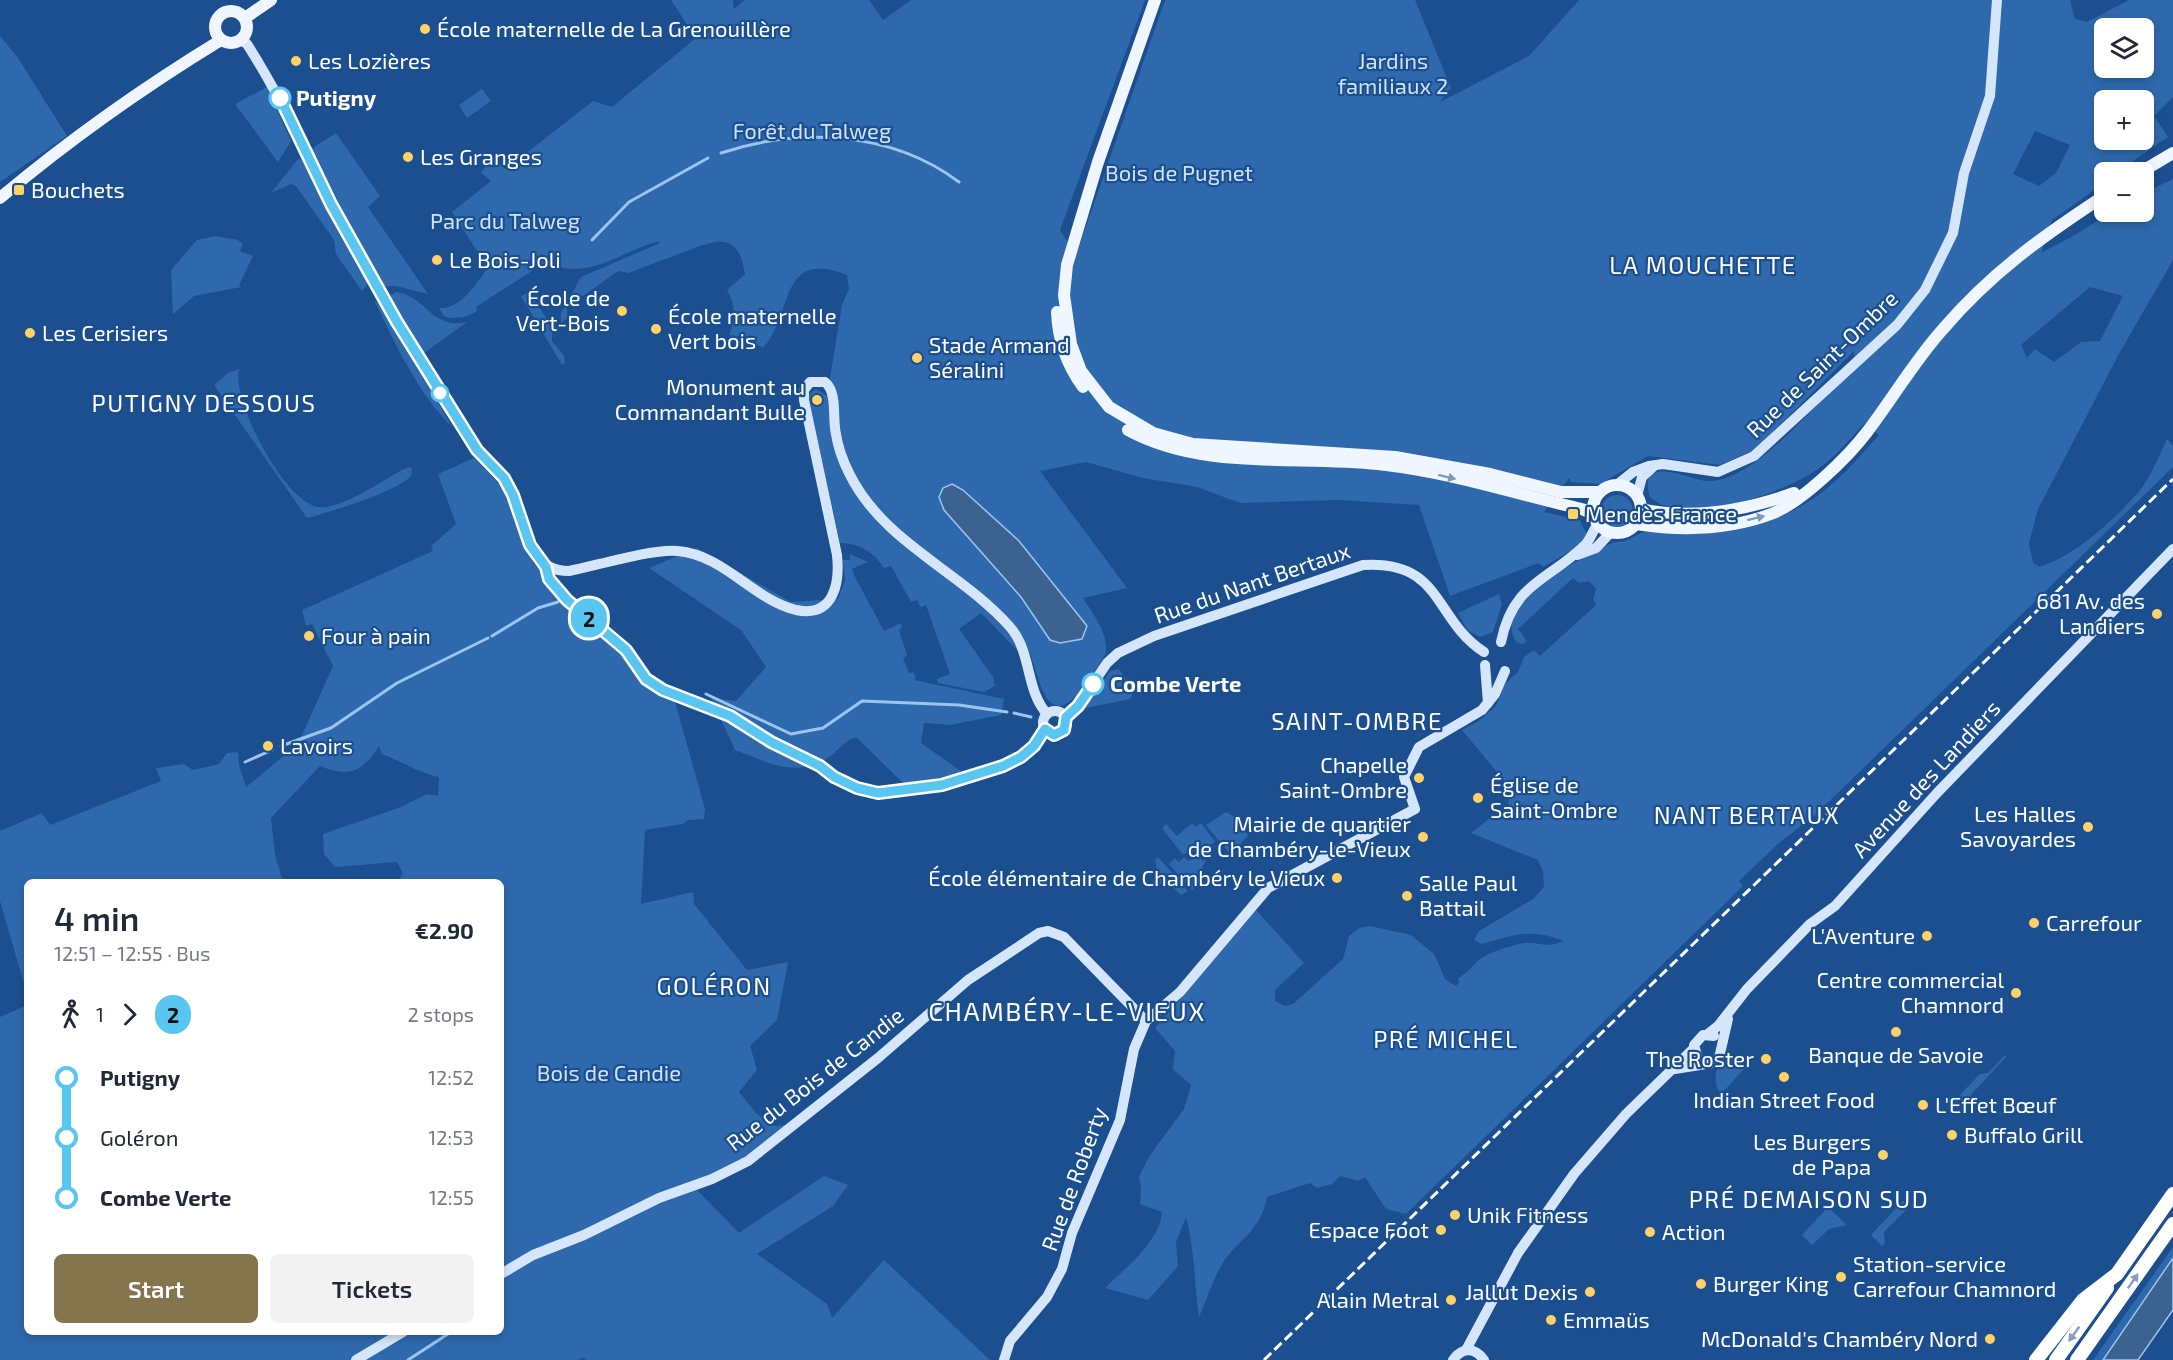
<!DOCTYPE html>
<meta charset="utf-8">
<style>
:root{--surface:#fff;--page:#f2f2f3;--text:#1f2937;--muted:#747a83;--accent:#84754c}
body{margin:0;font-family:"Exo 2",sans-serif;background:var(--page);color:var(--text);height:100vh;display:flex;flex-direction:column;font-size:22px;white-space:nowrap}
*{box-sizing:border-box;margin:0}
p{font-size:20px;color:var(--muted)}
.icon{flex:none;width:33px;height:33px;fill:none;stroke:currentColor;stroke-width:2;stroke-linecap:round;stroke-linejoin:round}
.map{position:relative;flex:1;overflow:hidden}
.sheet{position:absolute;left:24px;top:879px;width:480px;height:456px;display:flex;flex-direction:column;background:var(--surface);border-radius:9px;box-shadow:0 3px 9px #0003}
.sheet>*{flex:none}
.badge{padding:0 12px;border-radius:20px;font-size:21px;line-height:39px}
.tools{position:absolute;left:2094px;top:18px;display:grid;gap:12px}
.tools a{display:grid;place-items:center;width:60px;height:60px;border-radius:9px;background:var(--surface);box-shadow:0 3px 9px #0003;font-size:30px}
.map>.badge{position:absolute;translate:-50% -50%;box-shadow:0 0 0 3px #fff}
.legs{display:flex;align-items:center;gap:9px;height:66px;padding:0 30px;font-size:20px}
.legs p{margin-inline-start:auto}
.head{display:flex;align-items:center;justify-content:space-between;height:102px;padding:0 30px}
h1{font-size:33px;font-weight:600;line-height:45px}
.action{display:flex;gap:12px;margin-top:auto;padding:12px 30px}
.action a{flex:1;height:69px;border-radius:9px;background:var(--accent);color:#fff;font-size:24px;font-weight:600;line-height:69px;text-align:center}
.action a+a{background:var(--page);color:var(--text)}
ul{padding:0 30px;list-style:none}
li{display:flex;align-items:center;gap:21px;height:60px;font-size:22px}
li i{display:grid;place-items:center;width:9px;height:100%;margin:0 8px;background:currentColor}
li i::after{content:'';width:15px;height:15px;margin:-8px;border:4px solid;border-radius:50%;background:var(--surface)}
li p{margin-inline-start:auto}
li:first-child i{background:linear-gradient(#0000 50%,currentColor 0)}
li:last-child i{background:linear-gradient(currentColor 50%,#0000 0)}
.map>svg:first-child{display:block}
.green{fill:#2e69ad;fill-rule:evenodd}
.water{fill:#3c6290;stroke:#9cc4f0;stroke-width:1.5}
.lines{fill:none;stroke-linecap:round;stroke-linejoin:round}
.stream{stroke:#9cc4f0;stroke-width:3}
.secondary{stroke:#d6e6fa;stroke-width:10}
.primary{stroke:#f0f6ff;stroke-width:12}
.highway{stroke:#fff;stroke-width:14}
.rail{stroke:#fff;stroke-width:3;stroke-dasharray:10 4.5;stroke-linecap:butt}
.oneway{fill:#7b9ac1}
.oneway2{fill:#829ec1}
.line-1-casing{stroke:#fff;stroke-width:14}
.line-1{stroke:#59c6f2;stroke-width:9}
.poi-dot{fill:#ffd166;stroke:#1b4f8f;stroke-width:2}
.stop-1-dot{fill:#fff;stroke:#59c6f2;stroke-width:3}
.labels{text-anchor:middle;stroke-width:4.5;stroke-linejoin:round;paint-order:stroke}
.poi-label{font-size:22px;fill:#fff;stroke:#1b4f8f;text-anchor:start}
.park-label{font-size:22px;fill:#cfe3fa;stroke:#1b4f8f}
.stop-label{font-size:22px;font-weight:bold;fill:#fff;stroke:#1b4f8f;text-anchor:start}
.street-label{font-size:22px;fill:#fff;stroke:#1b4f8f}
.neighbourhood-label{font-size:24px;letter-spacing:1.5px;fill:#fff;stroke:#1b4f8f}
.quarter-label{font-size:26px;letter-spacing:1.5px;fill:#fff;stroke:#1b4f8f}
</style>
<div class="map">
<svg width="2173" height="1360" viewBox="0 0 2173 1360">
<rect width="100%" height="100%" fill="#1b4f8f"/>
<g class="green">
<path d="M671 0H733L734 9 745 0H869L883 20 911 0H1145L1060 230 1076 255 1165 0H1415L1451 88 1440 102 1529 56 1579 0H2070L2075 19 2087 22 2129 0H2173V97L2154 116 2168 137 2117 172H2104V183L2052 220 2041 253 2073 236 2112 212H2144V193L2173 179V260L2120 352 2038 509 2029 543 2033 563 2040 567C2077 554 2109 524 2135 496 2150 480 2158 458 2167 439L2173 446V467L1814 816 1779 843 1739 881 1743 886 1406 1214 1386 1209 1365 1177 1358 1181 1340 1176 1332 1184 1317 1188 1310 1183 1267 1197C1261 1232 1236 1240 1221 1266 1212 1282 1206 1301 1199 1317 1194 1283 1195 1250 1186 1217L1176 1242 1178 1266 1148 1300 1105 1288C1125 1268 1160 1242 1162 1212L1140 1204 1141 1188 1139 1177 1150 1155 1184 1109 1191 1085 1173 1069 1175 1051 1155 1028 1256 910 1304 963 1275 990V1001L1285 1006 1293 1004 1343 959 1349 936 1359 928 1370 926 1411 935 1434 954 1445 979 1456 986 1459 982 1458 978C1468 973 1471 967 1479 960 1489 952 1507 947 1519 944 1537 939 1543 950 1564 941 1529 927 1515 936 1481 944L1474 940 1479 931 1533 899 1544 887 1543 871 1538 860 1471 833 1508 804 1511 789 1462 730 1479 721 1496 706 1505 684 1518 672 1524 657 1534 650 1540 656 1596 605 1593 600 1596 589 1589 581 1579 583 1573 578 1518 629 1527 641 1523 644 1517 643C1488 603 1582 558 1610 544 1615 541 1622 543 1627 540 1633 538 1637 534 1644 532L1774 519C1823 500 1845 473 1879 435L1865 423C1848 441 1834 459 1812 473 1779 494 1683 528 1650 497 1637 456 1683 476 1700 480 1708 482 1716 481 1723 479 1758 470 1807 415 1833 389 1838 383 1849 376 1852 369 1854 364 1854 356 1854 351L1756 449 1720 465 1648 456 1600 484 1571 482 1569 478 1544 512 1580 520 1587 535 1579 546 1543 567 1539 563 1450 596 1419 505 1338 500 1240 503 1197 487 1143 478 1086 462 1040 471 1127 588 1083 598C1092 613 1111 636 1105 655 1095 670 1062 734 1043 691 1036 676 1033 657 1025 643 1017 630 986 607 973 596L1010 635 1020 653 981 613 959 629 993 677 995 686 984 692 938 683 937 679 950 674 926 605 920 607 917 600 911 602 891 566 884 568C874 552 859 543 840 543L808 395 816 389 827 396 842 305 849 289 847 275C777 248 794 316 763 348L744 337 729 335C736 317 736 307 727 290L745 274C738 228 713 241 682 253 664 259 647 266 629 273L618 271 583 296 570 299 567 306V318L561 323V313L581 277 660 243 659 241C624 250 593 278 556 266L554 260 535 269 476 307 477 311 465 317 449 318 444 316 439 308C461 310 475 284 488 268L452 212 491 181 481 173 491 159 506 169 593 101 612 107 696 38ZM2104 28H2144V68H2104ZM2104 100H2144V140H2104ZM2035 131 2070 145 2056 173 2039 186 2013 174ZM2090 287 2123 296 2100 341 2081 342 2054 362 2035 349 2027 358 2021 345ZM963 490 1019 541 1087 626 1050 640 1021 597 984 554Z"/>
<polygon points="0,36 18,58 67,136 0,182"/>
<polygon points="267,87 291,141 278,162 235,104"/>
<polygon points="482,89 491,101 467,118 459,105"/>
<polygon points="336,133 380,196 368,207 428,294 396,286 383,286 379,281 311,149"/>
<polygon points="298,159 305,161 368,284 362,291 336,254 334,240 296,186 291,184 271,193"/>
<polygon points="215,236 238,240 243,244 240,251 253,256 239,285 241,287 194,296 173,314 171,270 197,240"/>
<path d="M396 292C428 297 431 330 467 322L424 353 394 306 390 296Z"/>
<polygon points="529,292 552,327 552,341 564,356 565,363 562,365 521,296"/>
<path d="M375 302 378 303 400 336 452 427C417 392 396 345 375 302Z"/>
<path d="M239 369C231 399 284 502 318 507 342 510 384 479 406 468L410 467 412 469 411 476C396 492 330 512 307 518L214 385 228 373Z"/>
<path d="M474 458 505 490 533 563 542 572 552 591 627 657 643 685 674 698 705 809 704 819 688 820 683 824 645 830 641 904 693 892 694 904 747 970 788 962 777 1020 750 1046 757 1070 739 1092 756 1113 772 1126 801 1124 697 1190 739 1233 824 1176 848 1185 833 1206 757 1254 827 1304 832 1318 884 1260 990 1360H586L583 1357 579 1360H0V1017L27 1005V1332H501V882H398L403 873 397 862 335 867 324 854 323 834 401 807 427 794 438 796 439 777C421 774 401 761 382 754L379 746C363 772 349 778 320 766L271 818 275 855 283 882H27V994L0 901V831L42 813 50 825 161 781 156 768 184 764 193 770 219 764 227 753 238 752 239 765 246 787 298 744 333 666 312 624 306 626 302 610 433 551 431 546 456 524 438 474Z"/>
<circle cx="1617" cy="511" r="16"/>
<path d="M697 548 791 602 838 599 845 580 843 560H850V554L868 562 852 569 854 575 884 631 901 623 902 628 899 630 907 656 903 658 909 673 913 672 916 678 914 680 1004 699 1001 715 950 725 924 723 921 743 965 774 906 786 856 737C838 744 838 753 826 759 791 778 769 762 735 750L711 698 736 701 766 667 741 630 649 568Z"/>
<polygon points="1499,594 1502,604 1493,632 1480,637 1467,630 1458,613"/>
<polygon points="1119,669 1133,690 1131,699 1085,708 1110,671"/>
<polygon points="1226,812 1233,816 1248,835 1231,855 1206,825"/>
<polygon points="1192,823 1196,827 1201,823 1215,842 1202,849 1199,847 1194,851 1191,848 1189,850 1191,853 1182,854 1162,828 1166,824 1177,836"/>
<polygon points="1203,853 1200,857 1203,861 1207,858 1202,868 1197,871 1200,875 1194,881 1197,885 1192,890 1169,864 1175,858 1179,862 1184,857 1188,861"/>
<polygon points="1159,858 1188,891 1181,895 1166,880 1159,885 1155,880 1158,879 1155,859"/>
<polygon points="2005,1055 2006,1057 1958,1109 1952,1103 1980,1074 1988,1073"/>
<path d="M1734 1057 1746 1067 1723 1092 1728 1098 1725 1101C1715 1089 1711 1072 1723 1060Z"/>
<polygon points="1903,1201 1908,1202 1906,1210 1884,1232 1885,1243 1882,1246 1871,1235"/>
<polygon points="1828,1207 1847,1225 1829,1229 1812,1245 1802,1235"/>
<polygon points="2173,1247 2173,1258 2103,1360 2093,1360"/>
</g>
<g class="water">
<polygon points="952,484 963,490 1019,541 1087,626 1082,639 1060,643 1050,640 1021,597 944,510 939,497 943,488"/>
<polygon points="2173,1258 2173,1310 2138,1360 2103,1360"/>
</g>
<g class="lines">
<g class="stream">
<path d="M721 153C799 127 891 131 959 182"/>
<polyline points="592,240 629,202 708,158"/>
<polyline points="492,636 538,608 558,602"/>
<polyline points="706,694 791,734 823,728 862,701 959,705 1007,712"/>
<polyline points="1014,713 1031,717"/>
<polyline points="281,746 331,728 397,683 488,638"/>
<polyline points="245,762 272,750"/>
<polyline points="501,1303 502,1302"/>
<polyline points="408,1360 451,1332"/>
</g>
<g class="secondary">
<path d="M241 40 247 44C288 108 317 179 354 245 392 314 430 385 476 448 484 459 496 467 504 479 526 511 519 571 569 571 595 566 654 548 678 551 724 555 754 600 796 610 834 618 840 583 837 555L804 400V390L810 382H825C838 393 832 418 836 434 838 448 843 461 849 473 883 543 961 571 1010 627 1032 652 1025 689 1047 714"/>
<polyline points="1618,484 1633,472 1649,466 1663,464 1718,472 1754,456 1897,325 1925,290 1953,233 1964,173 1990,96 1997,0"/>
<polyline points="1637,496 1642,477 1654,466"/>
<polyline points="1577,555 1596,548 1611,532"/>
<path d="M1501 642C1513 582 1549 581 1586 544 1591 538 1593 530 1598 524"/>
<polyline points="1485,665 1488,703"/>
<circle cx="1055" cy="723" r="12"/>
<path d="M1066 717 1078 706 1107 663 1118 653 1154 636 1363 565C1443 560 1433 619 1484 652"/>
<polyline points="1708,1034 1718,1026 1747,989 1810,924 1835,906 1937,793 2173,549"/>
<polyline points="1708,1063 1698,1059 1694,1045 1703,1035 1714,1036"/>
<polyline points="1675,1069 1712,1063 1719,1058 1728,1019"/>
<polyline points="501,1274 533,1255 584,1235 659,1198 712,1179 748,1161 878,1058 968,980 1039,933 1048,931 1064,937 1146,1021"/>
<polyline points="1466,1350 1518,1253 1574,1174 1626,1114 1693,1049"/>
<polyline points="356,1360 403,1332"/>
<polyline points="1004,1360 1010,1341 1047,1297 1062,1269 1072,1233 1120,1120 1134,1049 1146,1021 1180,992 1268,888 1415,809 1404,777 1419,747 1482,710 1495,694 1505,671"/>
<path d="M1453 1360C1462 1347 1475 1347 1484 1360"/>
</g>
<g class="primary">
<polyline points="1155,0 1098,162 1067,265 1064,295 1071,344 1081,371 1109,407 1153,433 1193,444 1395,457 1490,474 1561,492 1600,492"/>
<circle cx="231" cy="27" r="16"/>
<polyline points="245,18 271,0"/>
<polyline points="2141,172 2173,153"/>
<path d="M0 198C69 140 144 87 221 40"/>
<path d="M1057 312C1058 339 1067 365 1083 387"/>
<path d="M1128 430C1203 471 1296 455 1378 464 1447 471 1515 494 1582 509L1593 514"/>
<circle cx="1617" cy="509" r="24"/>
<path d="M1641 509C1693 520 1744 511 1794 493"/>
<path d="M1636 524C1681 531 1728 530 1771 514 1801 503 1848 457 1867 432 1893 398 1915 360 1943 329 1992 272 2043 236 2104 196"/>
</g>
<g class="highway">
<polyline points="2036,1360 2083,1300 2117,1274 2173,1194"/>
<polyline points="2056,1360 2107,1288"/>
<polyline points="2077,1360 2173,1224"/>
</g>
<polyline class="rail" points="1264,1360 2173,479"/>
</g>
<defs><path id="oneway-solid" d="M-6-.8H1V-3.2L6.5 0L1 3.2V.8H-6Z" transform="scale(1.5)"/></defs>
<g class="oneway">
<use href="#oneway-solid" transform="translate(1447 477) rotate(14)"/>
<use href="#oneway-solid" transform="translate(1756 518) rotate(-14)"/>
</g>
<g class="oneway2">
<use href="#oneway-solid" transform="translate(2133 1281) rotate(-55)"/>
<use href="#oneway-solid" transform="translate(2074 1334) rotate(126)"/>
</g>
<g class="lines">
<defs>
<polyline id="line-1" points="280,98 331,204 397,322 477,450 504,478 513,495 530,545 546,567 549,579 567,600 626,650 646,679 663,690 730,716 771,742 820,766 834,777 857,788 878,793 942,785 1003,766 1021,757 1034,746 1045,729 1054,735 1064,730 1066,717 1078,706 1093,684"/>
</defs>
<use href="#line-1" class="line-1-casing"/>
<use href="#line-1" class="line-1"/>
</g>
<g class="poi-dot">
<circle cx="425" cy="29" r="6"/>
<circle cx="296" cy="61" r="6"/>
<circle cx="408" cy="157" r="6"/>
<rect x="13" y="184" width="12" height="12" rx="3"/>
<circle cx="437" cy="260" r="6"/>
<circle cx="622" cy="311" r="6"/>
<circle cx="656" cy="329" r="6"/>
<circle cx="30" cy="333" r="6"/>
<circle cx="917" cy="358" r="6"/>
<circle cx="817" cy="400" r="6"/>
<rect x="1567" y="508" width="12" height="12" rx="3"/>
<circle cx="2157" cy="614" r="6"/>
<circle cx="309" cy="636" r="6"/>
<circle cx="268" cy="746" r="6"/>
<circle cx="1419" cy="778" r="6"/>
<circle cx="1478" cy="798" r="6"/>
<circle cx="2088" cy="827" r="6"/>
<circle cx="1423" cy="837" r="6"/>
<circle cx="1337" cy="878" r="6"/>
<circle cx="1407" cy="896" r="6"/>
<circle cx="2034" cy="923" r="6"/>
<circle cx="1927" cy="936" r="6"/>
<circle cx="2016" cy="993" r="6"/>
<circle cx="1896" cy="1032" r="6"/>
<circle cx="1766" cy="1059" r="6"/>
<circle cx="1784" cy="1077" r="6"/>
<circle cx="1923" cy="1105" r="6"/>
<circle cx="1952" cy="1135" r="6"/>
<circle cx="1883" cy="1155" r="6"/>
<circle cx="1455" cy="1215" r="6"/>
<circle cx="1441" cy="1230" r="6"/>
<circle cx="1650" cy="1232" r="6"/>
<circle cx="1841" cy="1277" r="6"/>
<circle cx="1701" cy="1284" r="6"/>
<circle cx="1590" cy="1292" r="6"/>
<circle cx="1451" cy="1300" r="6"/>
<circle cx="1551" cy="1320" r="6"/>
<circle cx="1990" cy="1339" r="6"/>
</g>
<g class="stop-1-dot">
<circle cx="280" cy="98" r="10"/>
<circle cx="440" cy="393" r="8"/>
<circle cx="1093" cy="684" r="10"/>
</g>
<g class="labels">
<g class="poi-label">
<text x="437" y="37">École maternelle de La Grenouillère</text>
<text x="308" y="69">Les Lozières</text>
<text x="420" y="165">Les Granges</text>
<text x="31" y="198">Bouchets</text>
<text x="449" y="268">Le Bois-Joli</text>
<text x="610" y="306" text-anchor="end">École de<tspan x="610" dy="25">Vert-Bois</tspan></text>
<text x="668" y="324">École maternelle<tspan x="668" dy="25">Vert bois</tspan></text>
<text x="42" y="341">Les Cerisiers</text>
<text x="929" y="353">Stade Armand<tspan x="929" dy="25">Séralini</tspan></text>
<text x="805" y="395" text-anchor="end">Monument au<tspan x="805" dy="25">Commandant Bulle</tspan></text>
<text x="1585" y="522">Mendès France</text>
<text x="2145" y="609" text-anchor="end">681 Av. des<tspan x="2145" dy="25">Landiers</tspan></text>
<text x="321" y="644">Four à pain</text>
<text x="280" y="754">Lavoirs</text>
<text x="1407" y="773" text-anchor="end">Chapelle<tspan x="1407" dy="25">Saint-Ombre</tspan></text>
<text x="1490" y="793">Église de<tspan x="1490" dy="25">Saint-Ombre</tspan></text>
<text x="2076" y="822" text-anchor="end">Les Halles<tspan x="2076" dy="25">Savoyardes</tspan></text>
<text x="1411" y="832" text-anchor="end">Mairie de quartier<tspan x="1411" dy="25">de Chambéry-le-Vieux</tspan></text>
<text x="1325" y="886" text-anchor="end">École élémentaire de Chambéry le Vieux</text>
<text x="1419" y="891">Salle Paul<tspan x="1419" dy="25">Battail</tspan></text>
<text x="2046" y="931">Carrefour</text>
<text x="1915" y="944" text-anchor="end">L'Aventure</text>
<text x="2004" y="988" text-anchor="end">Centre commercial<tspan x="2004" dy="25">Chamnord</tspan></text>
<text x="1896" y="1063" text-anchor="middle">Banque de Savoie</text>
<text x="1754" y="1067" text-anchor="end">The Roster</text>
<text x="1784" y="1108" text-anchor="middle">Indian Street Food</text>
<text x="1935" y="1113">L'Effet Bœuf</text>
<text x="1964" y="1143">Buffalo Grill</text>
<text x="1871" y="1150" text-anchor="end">Les Burgers<tspan x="1871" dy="25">de Papa</tspan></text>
<text x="1467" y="1223">Unik Fitness</text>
<text x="1429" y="1238" text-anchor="end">Espace Foot</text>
<text x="1662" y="1240">Action</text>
<text x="1853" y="1272">Station-service<tspan x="1853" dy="25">Carrefour Chamnord</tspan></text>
<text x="1713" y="1292">Burger King</text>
<text x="1578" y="1300" text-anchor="end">Jallut Dexis</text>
<text x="1439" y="1308" text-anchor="end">Alain Metral</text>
<text x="1563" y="1328">Emmaüs</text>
<text x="1978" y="1347" text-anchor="end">McDonald's Chambéry Nord</text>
</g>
<g class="park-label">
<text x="1393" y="69">Jardins<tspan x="1393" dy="25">familiaux 2</tspan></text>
<text x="812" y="139">Forêt du Talweg</text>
<text x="1179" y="181">Bois de Pugnet</text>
<text x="505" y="229">Parc du Talweg</text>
<text x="609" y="1081">Bois de Candie</text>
</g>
<g class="stop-label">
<text x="296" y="106">Putigny</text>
<text x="1110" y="692">Combe Verte</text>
</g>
<g class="street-label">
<text transform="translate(1822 364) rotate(-44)" y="8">Rue de Saint-Ombre</text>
<text transform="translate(1252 583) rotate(-19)" y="8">Rue du Nant Bertaux</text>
<text transform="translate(1926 779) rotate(-47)" y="8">Avenue des Landiers</text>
<text transform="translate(815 1079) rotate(-38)" y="8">Rue du Bois de Candie</text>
<text transform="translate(1074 1179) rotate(-70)" y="8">Rue de Roberty</text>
</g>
<g class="neighbourhood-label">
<text x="1703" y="274">LA MOUCHETTE</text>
<text x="204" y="412">PUTIGNY DESSOUS</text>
<text x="1357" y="730">SAINT-OMBRE</text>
<text x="1747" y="824">NANT BERTAUX</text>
<text x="714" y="995">GOLÉRON</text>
<text x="1446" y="1048">PRÉ MICHEL</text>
<text x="1809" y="1208">PRÉ DEMAISON SUD</text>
</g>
<g class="quarter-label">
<text x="1067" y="1021">CHAMBÉRY-LE-VIEUX</text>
</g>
</g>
</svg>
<div class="tools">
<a><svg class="icon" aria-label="layers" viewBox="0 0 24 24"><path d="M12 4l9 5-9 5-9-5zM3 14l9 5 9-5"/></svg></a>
<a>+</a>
<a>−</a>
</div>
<b class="badge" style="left:589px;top:618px;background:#59c6f2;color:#111">2</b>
<section class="sheet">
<div class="head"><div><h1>4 min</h1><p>12:51 – 12:55 · Bus</p></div><b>€2.90</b></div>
<div class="legs"><svg class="icon" aria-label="walk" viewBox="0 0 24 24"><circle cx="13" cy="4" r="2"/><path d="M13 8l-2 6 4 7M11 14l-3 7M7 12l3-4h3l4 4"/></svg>1<svg class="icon" aria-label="forward" viewBox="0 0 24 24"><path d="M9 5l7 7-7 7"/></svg><b class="badge" style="background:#59c6f2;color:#111">2</b><p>2 stops</p></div>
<ul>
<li><i style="color:#59c6f2"></i><b>Putigny</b><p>12:52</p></li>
<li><i style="color:#59c6f2"></i><span>Goléron</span><p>12:53</p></li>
<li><i style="color:#59c6f2"></i><b>Combe Verte</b><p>12:55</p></li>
</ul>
<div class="action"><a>Start</a><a>Tickets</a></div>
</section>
</div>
